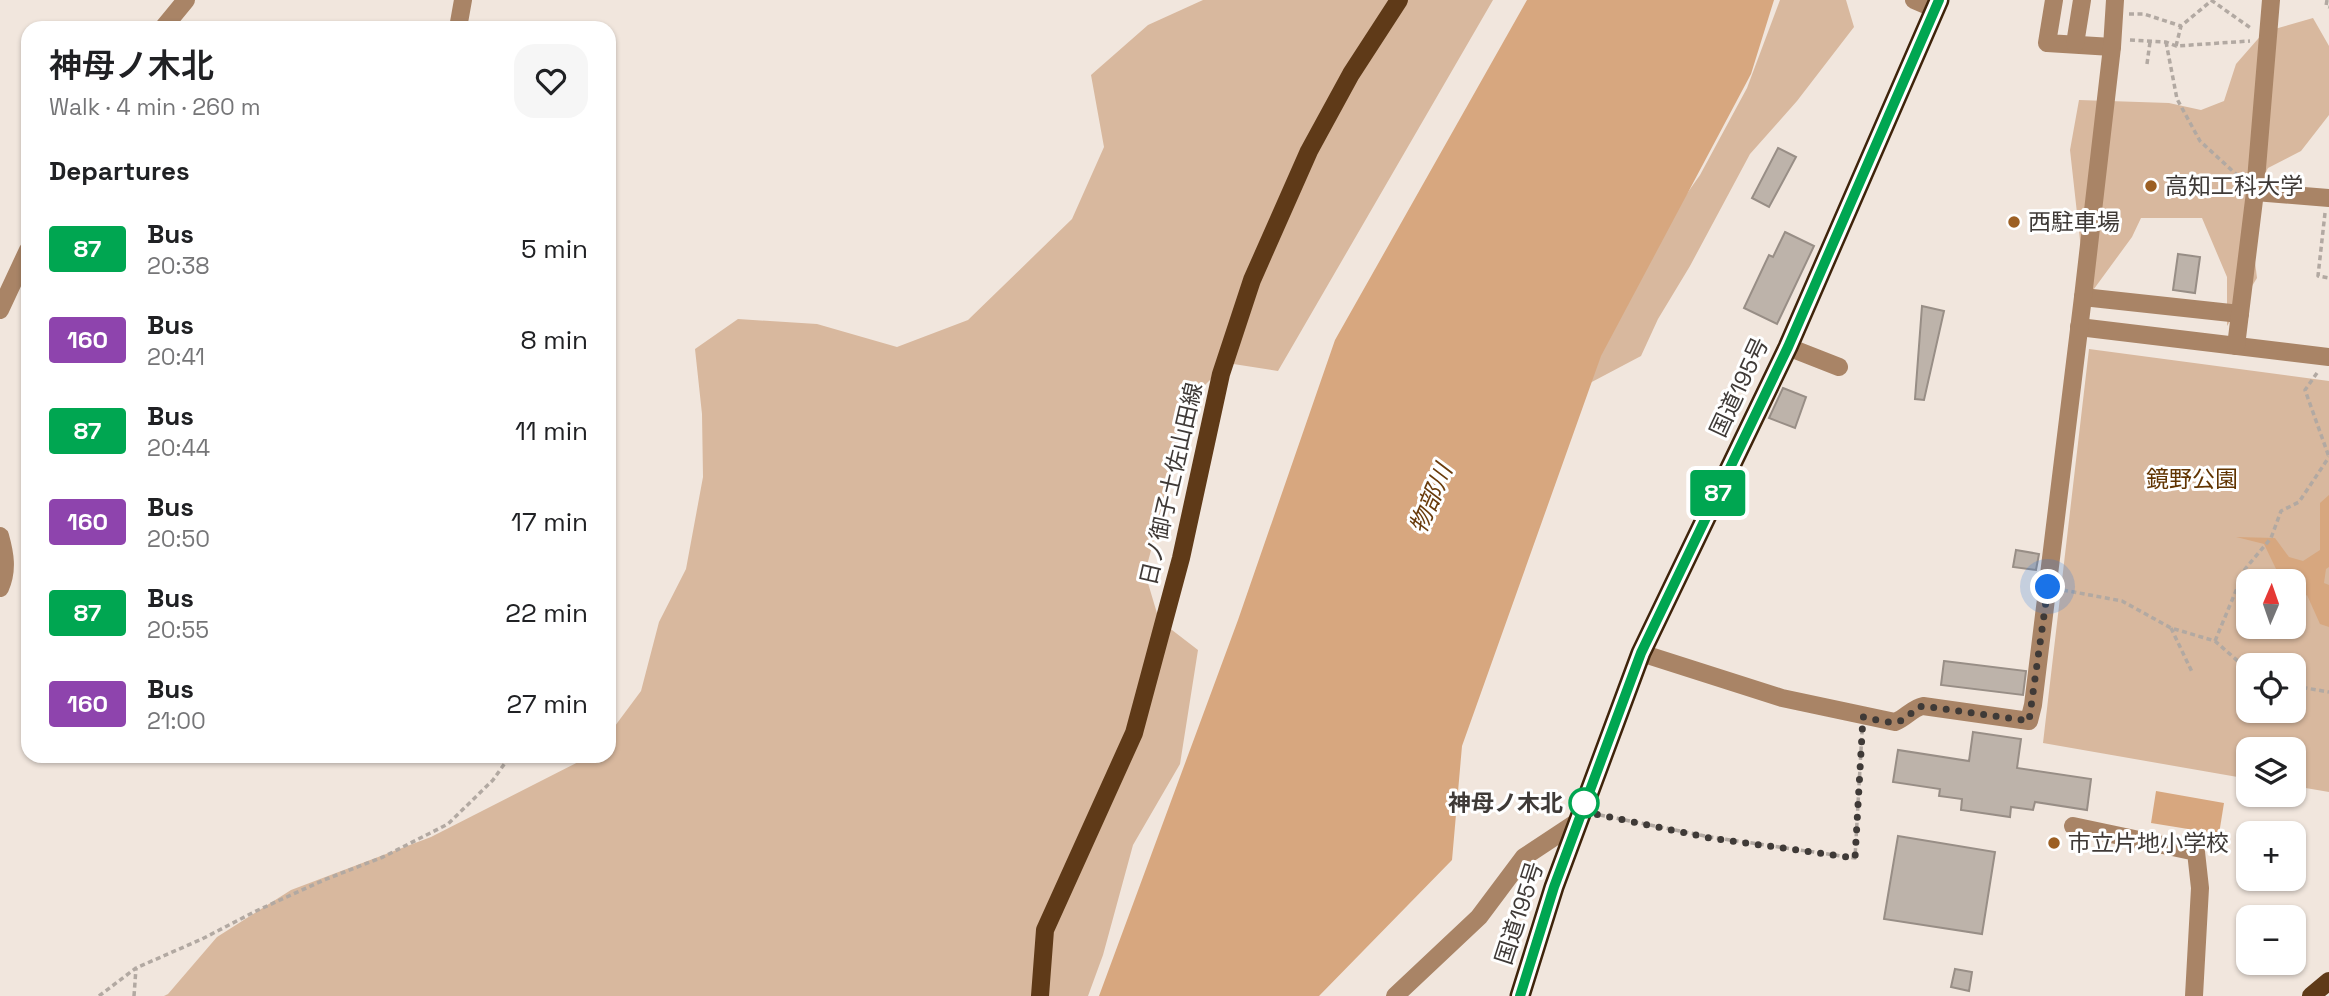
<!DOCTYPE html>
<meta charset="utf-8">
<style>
:root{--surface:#fff;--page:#f6f6f6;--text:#202124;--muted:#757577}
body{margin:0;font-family:"Space Grotesk","Noto Sans JP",sans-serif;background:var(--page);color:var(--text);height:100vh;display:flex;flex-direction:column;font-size:26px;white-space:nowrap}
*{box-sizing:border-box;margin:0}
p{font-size:23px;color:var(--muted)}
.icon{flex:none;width:38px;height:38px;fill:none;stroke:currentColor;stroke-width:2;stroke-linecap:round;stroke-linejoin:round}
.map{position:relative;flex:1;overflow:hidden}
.panel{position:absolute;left:21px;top:21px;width:595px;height:742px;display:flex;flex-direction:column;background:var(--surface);border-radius:21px;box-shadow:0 2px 5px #0004}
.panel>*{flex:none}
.badge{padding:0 14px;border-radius:5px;font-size:24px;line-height:46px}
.needle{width:46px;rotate:2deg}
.controls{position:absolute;left:2236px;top:569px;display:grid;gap:14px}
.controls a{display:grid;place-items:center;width:70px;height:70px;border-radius:14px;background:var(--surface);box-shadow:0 2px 5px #0004;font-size:35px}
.you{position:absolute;width:35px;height:35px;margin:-18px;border:5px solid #fff;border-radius:50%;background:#1a73e8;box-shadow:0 0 0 10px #1a73e833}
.map>.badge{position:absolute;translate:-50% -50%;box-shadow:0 0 0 4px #fff}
h2{padding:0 28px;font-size:26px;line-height:63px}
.round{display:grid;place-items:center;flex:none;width:74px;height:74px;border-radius:21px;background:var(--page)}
.overview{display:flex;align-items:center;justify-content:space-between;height:119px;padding:0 28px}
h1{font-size:33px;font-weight:600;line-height:52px}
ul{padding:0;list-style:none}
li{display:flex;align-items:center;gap:21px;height:91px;padding:0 28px}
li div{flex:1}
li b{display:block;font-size:26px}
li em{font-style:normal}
li .badge{min-width:77px;font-weight:700;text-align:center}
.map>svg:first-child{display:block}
.green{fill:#d8b89e;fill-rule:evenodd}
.water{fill:#d7a77f}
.building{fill:#bdb3aa;stroke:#988e86;stroke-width:2}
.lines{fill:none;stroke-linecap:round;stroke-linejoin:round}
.path{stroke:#b2a9a2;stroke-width:3.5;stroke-dasharray:5 3.5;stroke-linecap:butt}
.minor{stroke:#a98466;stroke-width:18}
.major{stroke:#5f3a18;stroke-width:18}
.highway{stroke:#3f240b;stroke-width:21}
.line-casing{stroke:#fff;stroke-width:16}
.line{stroke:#00a651;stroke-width:10}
.walk{stroke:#3f3a37;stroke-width:7;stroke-dasharray:0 12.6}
.poi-dot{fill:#9c5f23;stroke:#fff;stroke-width:2.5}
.stop-dot{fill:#fff;stroke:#00a651;stroke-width:3.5}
.labels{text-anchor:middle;stroke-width:6;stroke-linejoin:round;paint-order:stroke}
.poi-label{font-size:23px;fill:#3f3a37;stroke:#fff;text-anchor:start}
.street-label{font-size:23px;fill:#3f3a37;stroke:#fff}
.park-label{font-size:23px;fill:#613401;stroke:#fff}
.stop-label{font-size:23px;font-weight:bold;fill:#3f3a37;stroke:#fff;text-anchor:end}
.water-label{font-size:24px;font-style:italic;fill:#693b0b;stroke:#fff}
</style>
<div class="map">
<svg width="2329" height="996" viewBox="0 0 2329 996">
<rect width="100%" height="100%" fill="#f1e6dd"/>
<g class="green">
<polygon points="1203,0 1493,0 1278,371 1227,363 1185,405 1175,460 1145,573 1159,620 1198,650 1180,764 1133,845 1103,955 1088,996 164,996 168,994 217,937 291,890 431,837 590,756 609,756 609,734 641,691 659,622 686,569 703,477 702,414 695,349 738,319 817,324 897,347 968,320 1072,219 1104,147 1091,75 1148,25"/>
<polygon points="1780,0 1846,0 1854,27 1797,101 1750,154 1690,266 1658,319 1641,356 1588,384 1599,332 1653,242 1700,175 1747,88"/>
<polygon points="2313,18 2329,46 2329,115 2301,151 2268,168 2248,205 2257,278 2227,326 2227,277 2202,218 2141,218 2132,237 2091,293 2081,249 2070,150 2079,100 2169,103 2201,110 2224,101 2236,64 2264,32"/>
<path d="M2089 349 2329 381V792L2294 786V749H2249V779L2043 743ZM2249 581H2294V626H2249ZM2249 665H2294V710H2249Z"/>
</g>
<g class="water">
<polygon points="1527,0 1774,0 1751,74 1601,356 1462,746 1452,860 1319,996 1099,996 1238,620 1335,340"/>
<polygon points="2329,495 2329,567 2326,569 2324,583 2329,585 2329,627 2320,624 2307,595 2294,606 2294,581 2273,581 2277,571 2264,544 2236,537 2275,538 2289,557 2303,561 2320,550 2320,503"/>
<polygon points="2156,791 2224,803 2219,834 2151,823"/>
</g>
<g class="building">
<polygon points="1778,148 1796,157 1769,207 1752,198"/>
<polygon points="1785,232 1814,246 1777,324 1744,308 1769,255 1773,257"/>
<polygon points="2178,254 2200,257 2195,293 2173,290"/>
<polygon points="1922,306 1944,311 1924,400 1915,399"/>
<polygon points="1783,388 1806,397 1795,428 1769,418"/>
<polygon points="2016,550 2039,554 2036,570 2013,567"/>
<polygon points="1944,661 2026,671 2023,695 1941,685"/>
<polygon points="1973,732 2021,739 2017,768 2091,779 2087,810 2035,802 2033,810 2011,807 2010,817 1961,810 1962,799 1939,796 1940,789 1893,782 1898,750 1969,761"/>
<polygon points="1898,836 1995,852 1982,934 1884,919"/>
<polygon points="1955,969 1972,972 1969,991 1951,987"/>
</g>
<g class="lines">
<g class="path">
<polyline points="2211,0 2252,29"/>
<polyline points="2327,0 2326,6 2329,7"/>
<polyline points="2129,14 2144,14 2181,26"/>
<polyline points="2130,40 2166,42 2176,46 2250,41"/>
<polyline points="2166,42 2177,99 2200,141 2238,176"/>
<polyline points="2176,46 2181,26 2211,1"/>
<polyline points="2147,64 2150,42"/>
<polyline points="2325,213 2318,276 2329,278"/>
<polyline points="2317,373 2305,390 2329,457"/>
<polyline points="2063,590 2122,601 2171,628 2215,641 2240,663 2249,667"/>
<polyline points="2171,628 2192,672"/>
<polyline points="2215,641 2245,569 2271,538 2281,511 2299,502 2329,457"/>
<polyline points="2294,686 2329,692"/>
<polyline points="1600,815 1710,837 1855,858 1862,732"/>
<polyline points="99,996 136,968 202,939 256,911 324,880 383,857 448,824 493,780 510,756"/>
<polyline points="134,996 136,968"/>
</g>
<g class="minor">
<polyline points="1914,0 1935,9"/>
<polyline points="2054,0 2047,43 2112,47"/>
<polyline points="163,28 186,0"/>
<polyline points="458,28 463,0"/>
<polyline points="2075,44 2082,0"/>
<polyline points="2255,192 2329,198"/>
<polyline points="2083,297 2240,314"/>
<polyline points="0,310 28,250"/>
<polyline points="2079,327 2329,357"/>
<polyline points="2236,346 2255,192 2271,0"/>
<polyline points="1788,347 1839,367"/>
<path d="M0 536C5 554 8 570 0 588"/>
<path d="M1641 653 1782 698 1895 722C1906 718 1912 708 1923 706L2029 721 2033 705 2083 297 2112 47 2115 0"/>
<polyline points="2073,826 2196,852 2200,888 2194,996"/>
<polyline points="1395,996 1479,917 1524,857 1577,822"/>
</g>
<g class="major">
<polyline points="1040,996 1045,930 1134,733 1181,558 1221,374 1252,280 1309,151 1351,74 1399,0"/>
<polyline points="2311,996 2329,981"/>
</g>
<polyline class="highway" points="1520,996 1554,887 1641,653 1788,347 1939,0"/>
</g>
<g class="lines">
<defs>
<polyline id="line" points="1520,996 1554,887 1641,653 1788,347 1939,0"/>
</defs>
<use href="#line" class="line-casing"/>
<use href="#line" class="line"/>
<path class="walk" d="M1584 803 1581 811 1710 838 1855 858 1863 717C1875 719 1893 726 1904 719 1912 714 1914 708 1923 706L2029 721 2048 587"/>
</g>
<g class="poi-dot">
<circle cx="2151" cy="186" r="7"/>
<circle cx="2014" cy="222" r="7"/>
<circle cx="2054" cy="843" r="7"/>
</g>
<circle class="stop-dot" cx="1584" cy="803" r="14"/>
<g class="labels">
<g class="poi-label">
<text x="2165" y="194">高知工科大学</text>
<text x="2028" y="230">西駐車場</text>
<text x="2068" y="851">市立片地小学校</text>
</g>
<g class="street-label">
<text transform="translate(1739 387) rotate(-65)" y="8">国道195号</text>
<text transform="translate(1171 484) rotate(-77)" y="8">日ノ御子土佐山田線</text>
<text transform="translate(1519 913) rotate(-72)" y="8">国道195号</text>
</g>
<g class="park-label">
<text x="2192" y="487">鏡野公園</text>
</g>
<g class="stop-label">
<text x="1563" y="811">神母ノ木北</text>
</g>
<g class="water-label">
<text transform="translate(1431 499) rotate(-67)" y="8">物部川</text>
</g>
</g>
</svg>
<div class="controls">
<a><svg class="needle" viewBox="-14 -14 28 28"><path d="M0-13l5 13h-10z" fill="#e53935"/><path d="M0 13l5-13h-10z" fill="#757577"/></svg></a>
<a><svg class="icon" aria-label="locate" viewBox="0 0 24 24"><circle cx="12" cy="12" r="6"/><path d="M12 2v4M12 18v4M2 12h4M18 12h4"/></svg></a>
<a><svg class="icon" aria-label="layers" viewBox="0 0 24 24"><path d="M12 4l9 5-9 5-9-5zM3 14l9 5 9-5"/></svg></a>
<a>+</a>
<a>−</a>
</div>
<div class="you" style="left:2048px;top:587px"></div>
<b class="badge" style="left:1718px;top:493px;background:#00a651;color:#fff">87</b>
<section class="panel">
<div class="overview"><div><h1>神母ノ木北</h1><p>Walk · 4 min · 260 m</p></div><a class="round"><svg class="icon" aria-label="heart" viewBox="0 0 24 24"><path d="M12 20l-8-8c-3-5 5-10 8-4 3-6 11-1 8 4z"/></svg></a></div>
<h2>Departures</h2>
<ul>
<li><span class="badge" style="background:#00a651;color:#fff">87</span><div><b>Bus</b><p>20:38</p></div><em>5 min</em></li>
<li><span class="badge" style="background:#8e44ad;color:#fff">160</span><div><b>Bus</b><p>20:41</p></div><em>8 min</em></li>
<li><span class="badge" style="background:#00a651;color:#fff">87</span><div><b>Bus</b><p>20:44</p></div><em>11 min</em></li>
<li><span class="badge" style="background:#8e44ad;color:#fff">160</span><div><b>Bus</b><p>20:50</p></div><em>17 min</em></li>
<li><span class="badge" style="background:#00a651;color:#fff">87</span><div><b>Bus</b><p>20:55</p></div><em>22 min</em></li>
<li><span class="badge" style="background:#8e44ad;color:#fff">160</span><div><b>Bus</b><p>21:00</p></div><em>27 min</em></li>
</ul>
</section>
</div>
